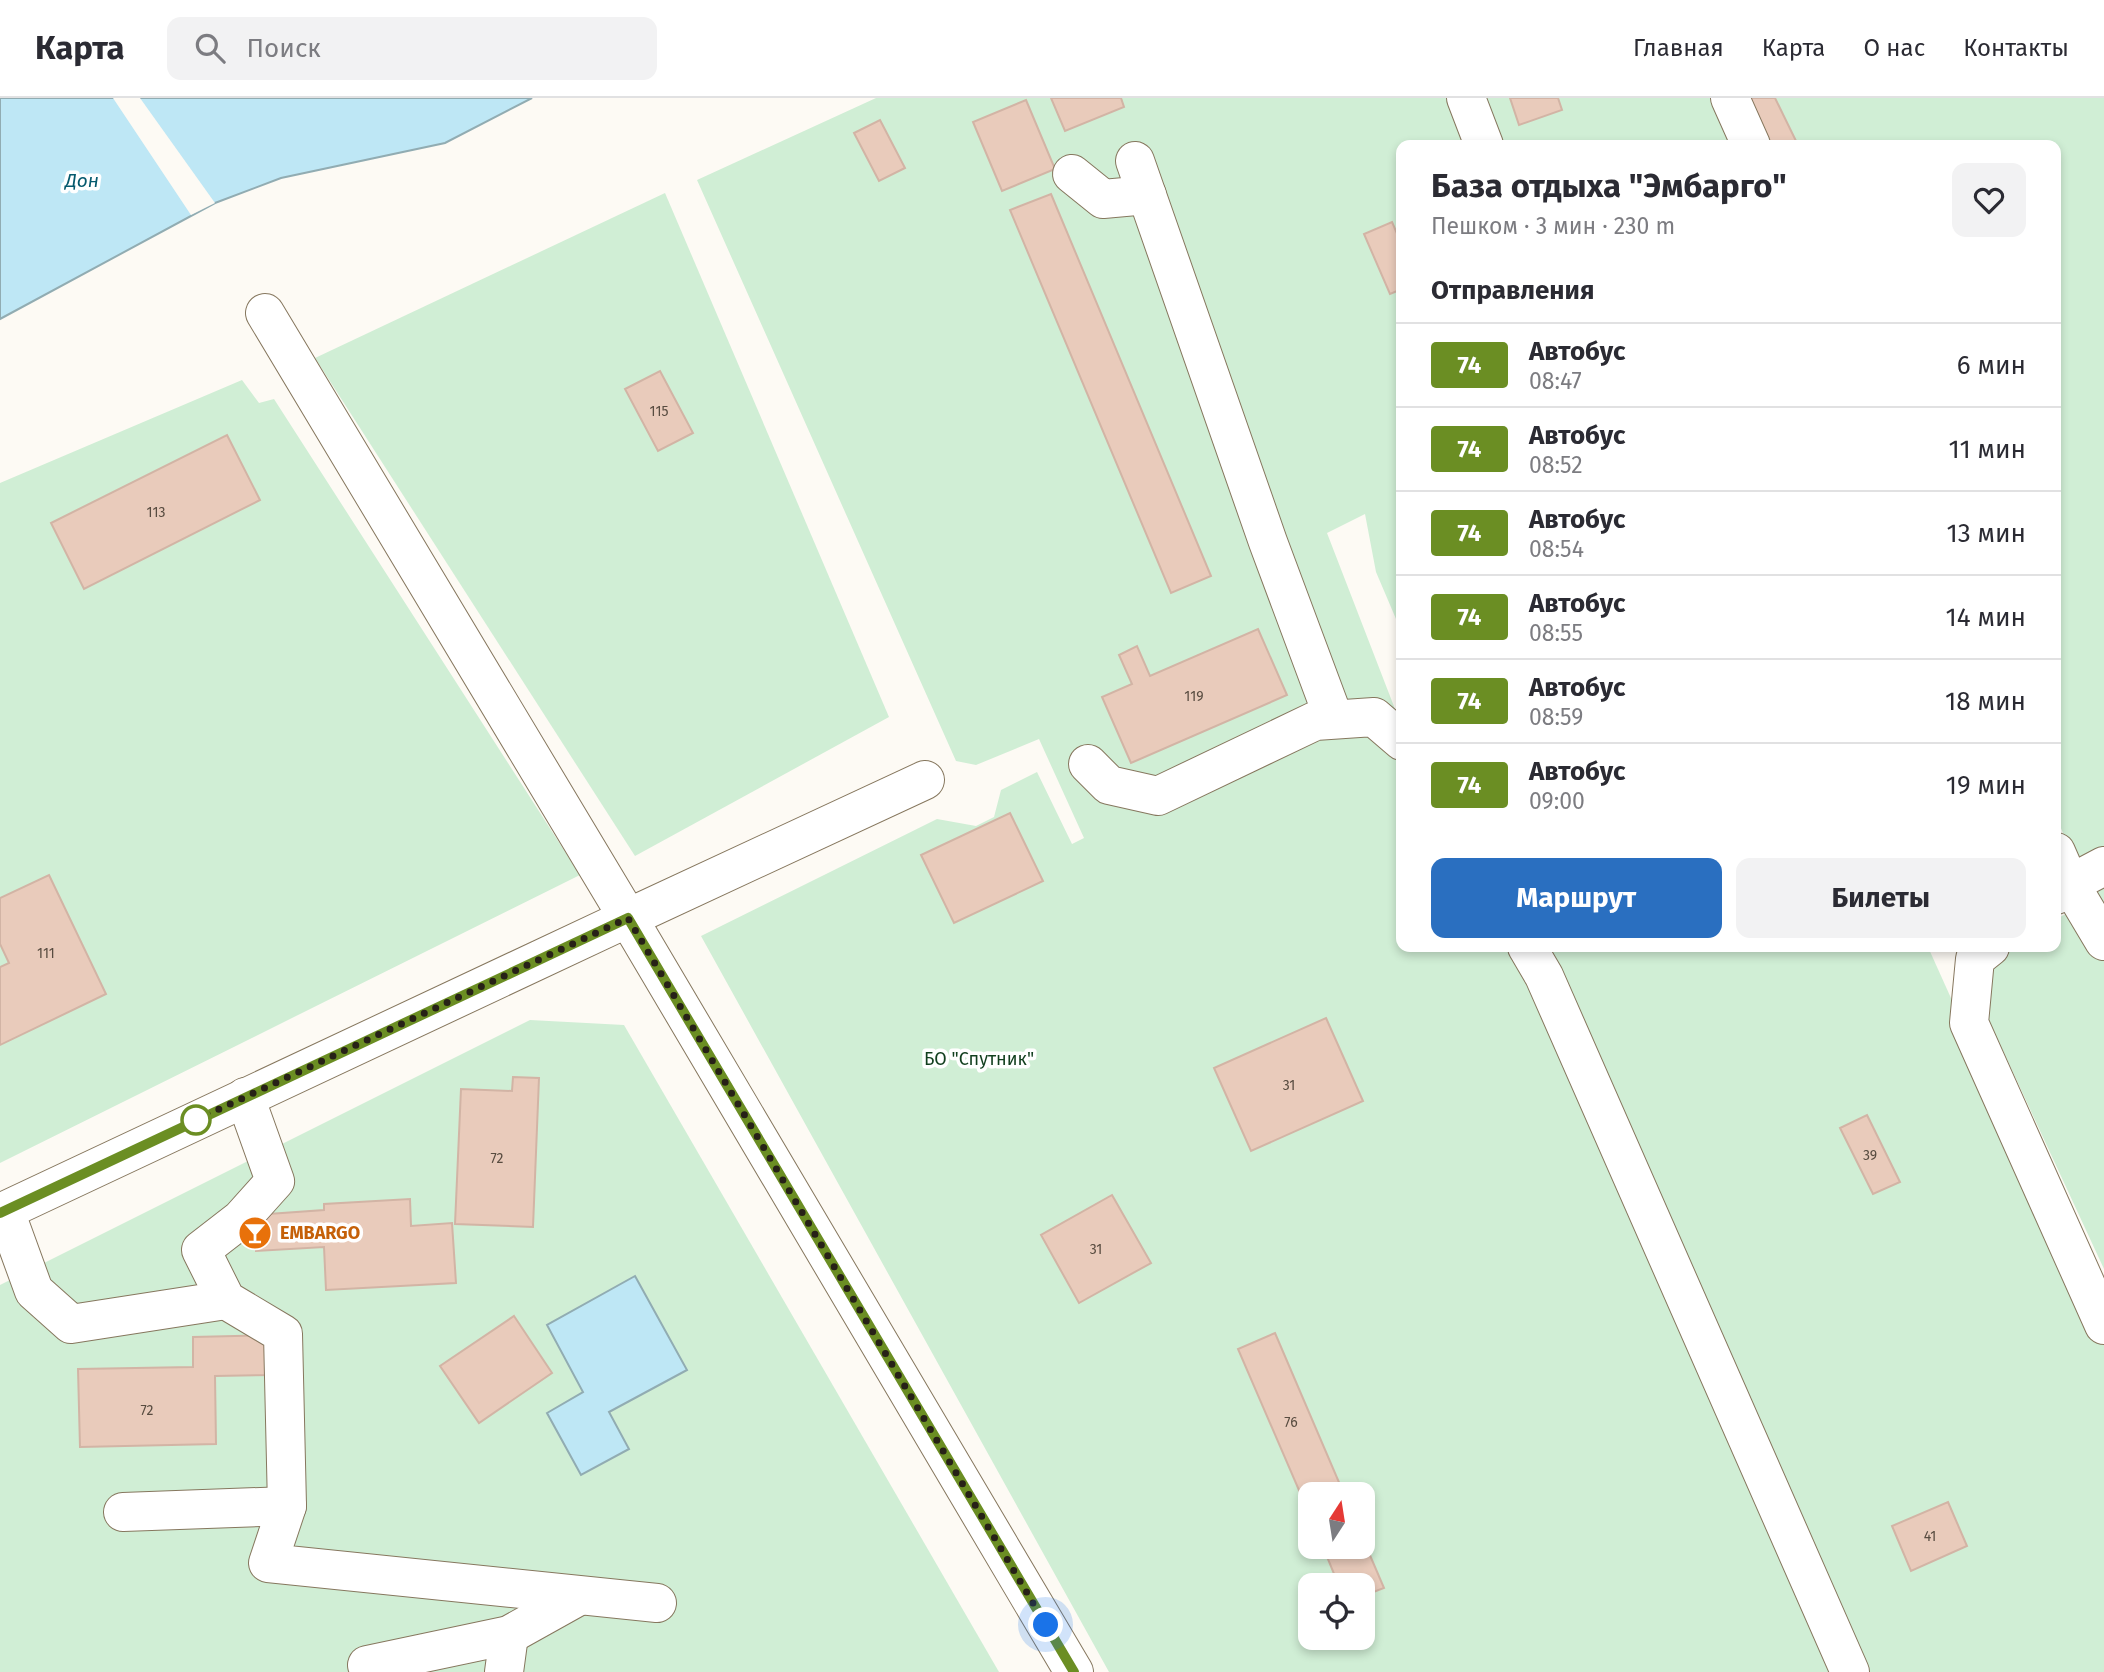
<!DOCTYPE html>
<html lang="ru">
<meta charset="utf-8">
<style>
:root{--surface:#fff;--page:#f2f2f3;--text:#2b2b33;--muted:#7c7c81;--line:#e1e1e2;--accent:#2a6fc0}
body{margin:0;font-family:"Fira Sans",sans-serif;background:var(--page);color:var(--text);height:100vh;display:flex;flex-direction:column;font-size:26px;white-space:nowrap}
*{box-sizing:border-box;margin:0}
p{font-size:23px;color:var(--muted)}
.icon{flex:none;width:38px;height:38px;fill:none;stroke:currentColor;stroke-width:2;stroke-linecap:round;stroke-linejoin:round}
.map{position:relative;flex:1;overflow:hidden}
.drawer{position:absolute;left:1396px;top:42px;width:665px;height:812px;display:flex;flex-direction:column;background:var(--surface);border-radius:14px;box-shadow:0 4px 10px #0003}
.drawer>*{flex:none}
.badge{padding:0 14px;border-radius:5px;font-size:24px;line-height:46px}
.needle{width:46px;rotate:12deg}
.buttons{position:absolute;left:1298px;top:1384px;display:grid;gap:14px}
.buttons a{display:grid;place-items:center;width:77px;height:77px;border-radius:14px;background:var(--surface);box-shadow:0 4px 10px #0003;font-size:35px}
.you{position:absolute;width:35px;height:35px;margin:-18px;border:5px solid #fff;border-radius:50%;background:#1a73e8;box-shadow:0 0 0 10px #1a73e833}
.map>.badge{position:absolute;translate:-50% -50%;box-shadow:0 0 0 4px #fff}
h2{padding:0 35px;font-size:26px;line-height:63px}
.round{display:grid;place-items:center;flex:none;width:74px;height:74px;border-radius:14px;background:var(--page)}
.summary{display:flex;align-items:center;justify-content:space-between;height:119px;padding:0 35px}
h1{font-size:33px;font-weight:700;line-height:52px}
.button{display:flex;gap:14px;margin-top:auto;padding:14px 35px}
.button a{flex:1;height:80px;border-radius:14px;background:var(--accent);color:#fff;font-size:28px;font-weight:700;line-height:80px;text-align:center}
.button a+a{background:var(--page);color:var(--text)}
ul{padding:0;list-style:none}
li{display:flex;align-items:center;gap:21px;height:84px;padding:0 35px;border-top:2px solid var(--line)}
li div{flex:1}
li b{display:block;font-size:26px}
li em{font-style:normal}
li .badge{min-width:77px;font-weight:700;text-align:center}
header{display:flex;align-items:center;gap:42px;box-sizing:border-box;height:98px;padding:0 35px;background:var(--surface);border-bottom:2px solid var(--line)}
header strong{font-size:33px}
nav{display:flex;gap:38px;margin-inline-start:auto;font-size:24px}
.search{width:490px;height:63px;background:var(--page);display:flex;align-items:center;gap:18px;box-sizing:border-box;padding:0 24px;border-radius:14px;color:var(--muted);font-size:26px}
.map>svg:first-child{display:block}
.green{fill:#d0eed5;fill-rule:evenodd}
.water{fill:#bee7f5;stroke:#91acb2;stroke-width:2}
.pier{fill:#fdfaf4}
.building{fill:#e9cbbb;stroke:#d2b4a5;stroke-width:2}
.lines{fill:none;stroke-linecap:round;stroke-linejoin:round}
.minor-casing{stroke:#86775e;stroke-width:40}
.minor{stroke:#fff;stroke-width:38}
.line-casing{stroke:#fff;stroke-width:16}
.line{stroke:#6b8e23;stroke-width:10}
.walk{stroke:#272117;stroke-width:7;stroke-dasharray:0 12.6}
.stop-dot{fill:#fff;stroke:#6b8e23;stroke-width:3.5}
.labels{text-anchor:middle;stroke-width:7;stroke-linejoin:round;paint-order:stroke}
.number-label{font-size:14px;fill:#584c40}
.park-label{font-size:18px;fill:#113f1e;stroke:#fff}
.food-label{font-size:18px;font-weight:bold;fill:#c56008;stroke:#fff;text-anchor:start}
.water-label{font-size:19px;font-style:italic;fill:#065a6e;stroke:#fff}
</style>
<header>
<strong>Карта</strong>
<div class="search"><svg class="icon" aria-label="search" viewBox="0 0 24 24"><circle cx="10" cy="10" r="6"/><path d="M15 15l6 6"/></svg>Поиск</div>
<nav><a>Главная</a><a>Карта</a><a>О нас</a><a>Контакты</a></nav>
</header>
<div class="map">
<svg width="2104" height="1574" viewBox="0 0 2104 1574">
<rect width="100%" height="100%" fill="#fdfaf4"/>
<g class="green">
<path d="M876 0H1713L1734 47H1402V535L1376 474 1365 416 1327 435 1395 611 1365 626 1402 669V849H1507L1533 881 1832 1574H1109L701 838 937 721 976 728 994 719 1001 692 1037 674 1072 746 1084 740 1039 641 976 667 956 663 697 82ZM1311 1396H1363V1449H1311ZM1311 1488H1363V1540H1311Z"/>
<polygon points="1741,0 2104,0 2104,752 2077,767 2056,719 2056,47 1762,47"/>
<polygon points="665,95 889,619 635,758 315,260"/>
<polygon points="242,282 259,305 274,301 580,777 0,1065 0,385"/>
<polygon points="2104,787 2104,1171 1986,916 1981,890 2002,855 2009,849 2056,849 2056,821 2091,803"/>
<polygon points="1547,849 1928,849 2104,1240 2104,1574 1862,1574"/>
<polygon points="530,922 624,927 999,1574 0,1574 0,1187"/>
</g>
<g class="water">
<polygon points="0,0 532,0 445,45 281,80 215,105 0,221"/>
<polygon points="635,1178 687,1272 609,1314 629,1351 581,1377 547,1315 583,1294 547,1227"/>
</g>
<polygon class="pier" points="113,0 140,0 215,105 191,117"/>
<g class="building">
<polygon points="1051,0 1121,0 1124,9 1065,33"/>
<polygon points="1510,0 1558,0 1562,12 1519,27"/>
<polygon points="1744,0 1775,0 1798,47 1768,47"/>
<polygon points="1026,2 1055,71 1002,93 973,24"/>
<polygon points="880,22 905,70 879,83 854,35"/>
<polygon points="1051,96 1211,478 1171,495 1010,112"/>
<polygon points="1392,124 1402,147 1402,191 1390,196 1364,136"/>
<polygon points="660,273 693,335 658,353 625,291"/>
<polygon points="227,337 260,402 84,491 51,425"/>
<polygon points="1258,531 1287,597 1131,665 1102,599 1132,586 1119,557 1137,548 1150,578"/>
<polygon points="1010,715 1043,783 954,825 921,757"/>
<polygon points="49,777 106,896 0,947 0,869 9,865 0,846 0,800"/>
<polygon points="1326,920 1363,1003 1251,1053 1214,970"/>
<polygon points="513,979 539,980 533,1129 455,1126 461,991 512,993"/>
<polygon points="1867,1017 1900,1084 1873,1096 1840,1030"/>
<polygon points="1112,1097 1151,1165 1079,1205 1041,1137"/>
<polygon points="410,1101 411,1128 452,1125 456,1185 326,1192 324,1149 256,1153 254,1117 324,1112 324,1106"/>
<polygon points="514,1218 552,1275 479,1325 440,1268"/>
<polygon points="1275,1235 1344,1396 1311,1396 1311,1420 1238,1251"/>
<polygon points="273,1237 274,1277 215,1278 216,1346 80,1349 78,1271 193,1269 193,1239"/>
<polygon points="1948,1404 1967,1448 1911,1473 1892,1428"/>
<polygon points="1363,1441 1384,1490 1363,1498 1363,1488 1339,1488 1323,1449 1363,1449"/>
</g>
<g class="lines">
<defs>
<g id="minor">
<polyline points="1466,0 1484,47"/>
<polyline points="1730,0 1751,47"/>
<polyline points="1135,63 1268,444 1334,621"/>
<polyline points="1072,76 1103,101 1147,97"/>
<polyline points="265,215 628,820 925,682"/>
<polyline points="1088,666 1109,687 1158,698 1315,623 1374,619 1402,643"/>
<polyline points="2056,754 2070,786 2104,843"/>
<polyline points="2056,797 2070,786 2104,768"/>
<polyline points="1527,849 1544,878 1850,1574"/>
<polyline points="1990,849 1975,861 1969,925 2104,1227"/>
<polyline points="245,999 275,1083 241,1121 201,1152 226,1202 283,1236 287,1408 268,1465 657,1505"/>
<polyline points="5,1113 34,1193 71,1226 226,1202"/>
<polyline points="0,1115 628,820 1074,1574"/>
<polyline points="123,1414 287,1408"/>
<polyline points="367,1567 509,1537 579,1498"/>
<polyline points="504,1574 509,1537"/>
</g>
</defs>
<use href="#minor" class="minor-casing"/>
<use href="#minor" class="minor"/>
</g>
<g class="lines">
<defs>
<polyline id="line" points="0,1115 628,820 1074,1574"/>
</defs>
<use href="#line" class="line-casing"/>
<use href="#line" class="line"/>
<polyline class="walk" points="196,1022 628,820 1046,1527"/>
</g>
<defs>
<symbol id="bar-disc" viewBox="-11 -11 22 22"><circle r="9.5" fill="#e8710a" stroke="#fff"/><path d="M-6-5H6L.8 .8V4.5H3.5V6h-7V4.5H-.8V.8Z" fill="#fff"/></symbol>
</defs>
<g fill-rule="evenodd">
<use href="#bar-disc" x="236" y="1116" width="38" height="38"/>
</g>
<circle class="stop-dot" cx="196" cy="1022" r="14"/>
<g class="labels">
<g class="number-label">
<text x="659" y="318">115</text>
<text x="156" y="419">113</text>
<text x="1194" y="603">119</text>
<text x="46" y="860">111</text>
<text x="1289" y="992">31</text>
<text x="1870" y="1062">39</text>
<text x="497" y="1065">72</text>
<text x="1096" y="1156">31</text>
<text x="147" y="1317">72</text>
<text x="1291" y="1329">76</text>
<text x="1930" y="1443">41</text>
</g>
<g class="park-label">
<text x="979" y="967">БО "Спутник"</text>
</g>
<g class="food-label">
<text x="280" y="1141">EMBARGO</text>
</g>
<g class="water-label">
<text x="82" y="89">Дон</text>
</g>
</g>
</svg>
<div class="buttons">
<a><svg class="needle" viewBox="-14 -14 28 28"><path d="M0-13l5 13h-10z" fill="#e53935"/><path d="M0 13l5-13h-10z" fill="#7c7c81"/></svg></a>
<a><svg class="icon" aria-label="locate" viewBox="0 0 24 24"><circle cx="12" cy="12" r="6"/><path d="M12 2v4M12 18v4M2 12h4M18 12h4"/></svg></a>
</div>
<div class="you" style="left:1046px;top:1527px"></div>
<section class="drawer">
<div class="summary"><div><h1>База отдыха &quot;Эмбарго&quot;</h1><p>Пешком · 3 мин · 230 m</p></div><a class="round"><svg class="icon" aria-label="heart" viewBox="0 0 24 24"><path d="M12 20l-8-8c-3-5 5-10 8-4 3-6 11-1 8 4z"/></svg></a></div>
<h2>Отправления</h2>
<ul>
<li><span class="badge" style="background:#6b8e23;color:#fff">74</span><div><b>Автобус</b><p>08:47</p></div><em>6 мин</em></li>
<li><span class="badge" style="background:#6b8e23;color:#fff">74</span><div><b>Автобус</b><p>08:52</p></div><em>11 мин</em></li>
<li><span class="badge" style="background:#6b8e23;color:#fff">74</span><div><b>Автобус</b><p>08:54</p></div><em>13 мин</em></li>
<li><span class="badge" style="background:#6b8e23;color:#fff">74</span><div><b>Автобус</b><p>08:55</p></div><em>14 мин</em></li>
<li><span class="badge" style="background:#6b8e23;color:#fff">74</span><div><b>Автобус</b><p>08:59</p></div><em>18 мин</em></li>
<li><span class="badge" style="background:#6b8e23;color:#fff">74</span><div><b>Автобус</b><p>09:00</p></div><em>19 мин</em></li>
</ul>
<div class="button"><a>Маршрут</a><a>Билеты</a></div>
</section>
</div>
